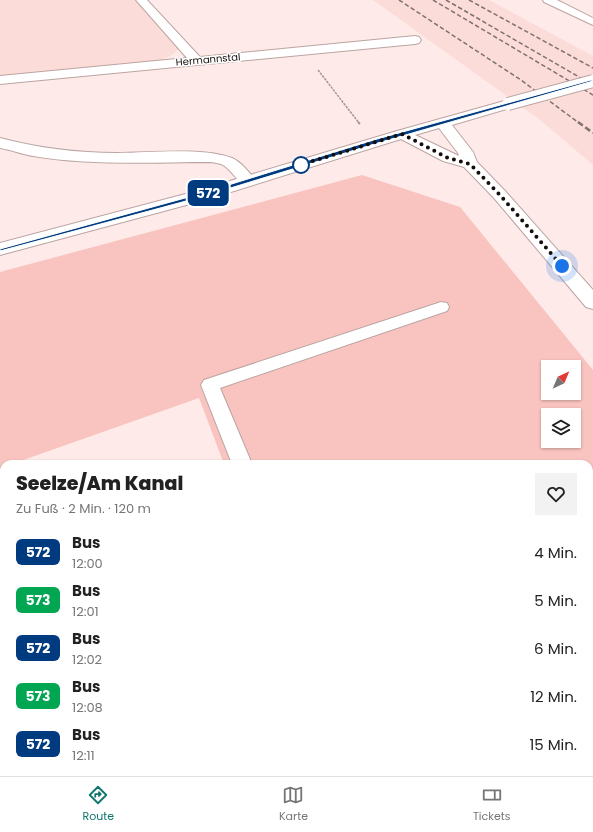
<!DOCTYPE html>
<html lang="de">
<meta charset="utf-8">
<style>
:root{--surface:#fff;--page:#f2f2f2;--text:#222;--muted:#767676;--line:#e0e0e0;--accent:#0f766e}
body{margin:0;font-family:Poppins,sans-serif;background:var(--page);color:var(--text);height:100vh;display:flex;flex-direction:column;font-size:15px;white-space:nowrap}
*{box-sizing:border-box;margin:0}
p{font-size:13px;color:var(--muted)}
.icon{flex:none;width:22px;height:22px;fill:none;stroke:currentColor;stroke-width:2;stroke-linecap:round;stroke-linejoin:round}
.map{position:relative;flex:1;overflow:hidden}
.sheet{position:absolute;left:0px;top:460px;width:593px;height:316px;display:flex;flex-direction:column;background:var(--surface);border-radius:12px 12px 0 0;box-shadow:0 1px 3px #0004}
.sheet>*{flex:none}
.badge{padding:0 8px;border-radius:6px;font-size:14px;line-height:26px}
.needle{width:26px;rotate:44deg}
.controls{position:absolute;left:541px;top:360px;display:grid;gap:8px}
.controls a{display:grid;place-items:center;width:40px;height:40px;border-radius:0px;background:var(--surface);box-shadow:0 1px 3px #0004;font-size:20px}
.you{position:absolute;width:20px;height:20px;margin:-10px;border:3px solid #fff;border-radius:50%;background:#1a73e8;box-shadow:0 0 0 6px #1a73e833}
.map>.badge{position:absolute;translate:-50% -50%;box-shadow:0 0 0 2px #fff}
.round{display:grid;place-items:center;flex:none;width:42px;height:42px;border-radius:0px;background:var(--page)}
.summary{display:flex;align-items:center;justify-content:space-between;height:68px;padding:0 16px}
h1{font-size:19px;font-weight:800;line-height:30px}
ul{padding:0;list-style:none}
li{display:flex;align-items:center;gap:12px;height:48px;padding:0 16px}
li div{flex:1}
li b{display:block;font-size:15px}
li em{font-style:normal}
li .badge{min-width:44px;font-weight:700;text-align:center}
.menu{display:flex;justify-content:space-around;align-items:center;height:56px;border-top:1px solid var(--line);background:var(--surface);font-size:11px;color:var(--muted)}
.menu a{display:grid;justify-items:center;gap:2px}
.menu .selected{color:var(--accent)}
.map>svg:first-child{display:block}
.built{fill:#fcdcd8}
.green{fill:#f9c4bf;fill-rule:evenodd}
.water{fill:#df968f}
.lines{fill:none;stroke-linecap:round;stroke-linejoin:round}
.lane-casing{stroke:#bba4a2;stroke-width:2}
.street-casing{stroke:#bba4a2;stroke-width:2}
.secondary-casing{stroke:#bba4a2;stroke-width:2}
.path-far2{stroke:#a69796;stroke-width:1.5;stroke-dasharray:2.5 1;stroke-linecap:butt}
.path-far1{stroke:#a69796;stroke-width:2;stroke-dasharray:3 1.5;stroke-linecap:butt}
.path{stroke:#a69796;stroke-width:3.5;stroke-dasharray:5 2.5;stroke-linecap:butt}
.lane{fill:#fff;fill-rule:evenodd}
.street{fill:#fff;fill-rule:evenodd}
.secondary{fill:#fff;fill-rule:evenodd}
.rail-far1{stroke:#7f7271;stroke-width:1.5;stroke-dasharray:4.5 2.5;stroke-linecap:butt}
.rail{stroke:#7f7271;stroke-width:2.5;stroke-dasharray:6 3;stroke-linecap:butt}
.secondary-bridge-casing{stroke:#bba4a2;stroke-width:14;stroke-linecap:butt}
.secondary-bridge{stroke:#fff;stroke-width:12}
.line{fill:#003b80;stroke:#fff}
.walk{stroke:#140d0c;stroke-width:4;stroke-dasharray:0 7.2}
.stop-dot{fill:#fff;stroke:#003b80;stroke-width:2}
.labels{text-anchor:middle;stroke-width:3;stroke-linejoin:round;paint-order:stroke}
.far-street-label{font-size:10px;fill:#140d0c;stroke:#fff}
</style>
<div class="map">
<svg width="593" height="776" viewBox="0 0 593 776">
<rect width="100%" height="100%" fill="#feeae8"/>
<g class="built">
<polygon points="0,0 137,0 180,48 172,55 161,60 0,76"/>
<polygon points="373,0 489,0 593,56 593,165 539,119"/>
</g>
<path class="green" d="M362 175 460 207 593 370V776H341L340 772H589V464H224L199 398 12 464H4V467L0 468V272ZM548 367H574V393H548ZM548 415H574V441H548Z"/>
<polygon class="water" points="4,511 4,772 157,772 155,776 0,776 0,512"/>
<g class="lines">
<defs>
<g id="lane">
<polygon points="441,302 447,303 449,307 447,311 220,388 252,464 232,464 201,385 204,380"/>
<polygon points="351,772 377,772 379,776 351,776"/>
</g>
<g id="street">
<polygon points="136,0 147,0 200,57 415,36 419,37 421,40 419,43 415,44 0,84 0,76 187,58"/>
<polygon points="543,0 557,0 593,18 593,25 544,2"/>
<path d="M0 138C38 148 78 153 117 153 151 153 201 147 232 158 240 161 251 174 256 181L254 184C238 188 235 172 223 165 220 163 215 163 211 162 152 162 92 166 33 156 22 154 11 150 0 148Z"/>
</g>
<path id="secondary" d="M508 100 513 101 515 104 513 107 452 125 473 152 477 162 506 192 593 290V309L586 307 494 198 464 167 443 161 401 139 205 200 0 255V243L193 192 397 131ZM439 128 458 153 459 156 415 135Z"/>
</defs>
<use href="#lane" class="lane-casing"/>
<use href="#street" class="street-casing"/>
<use href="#secondary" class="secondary-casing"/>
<polyline class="path-far2" points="318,70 359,123"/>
<polyline class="path-far1" points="358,122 360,124"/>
<g class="path">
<polyline points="0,614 4,617"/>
<polyline points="0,650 4,648"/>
<polyline points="0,701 4,699"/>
<polyline points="0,737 4,735"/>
<polyline points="63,772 64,776"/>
<polyline points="239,772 240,776"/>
</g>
<use href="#lane" class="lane"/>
<use href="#street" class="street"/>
<use href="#secondary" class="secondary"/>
<g class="rail-far1">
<polyline points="399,0 521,80 579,123"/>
<polyline points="433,0 593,95"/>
<polyline points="446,0 593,85"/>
<polyline points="469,0 593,68"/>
</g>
<polyline class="rail" points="578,122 593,133"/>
<defs>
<polyline id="secondary-bridge" points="508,104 593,81"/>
</defs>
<use href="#secondary-bridge" class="secondary-bridge-casing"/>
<use href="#secondary-bridge" class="secondary-bridge"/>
</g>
<polygon class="line" points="591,80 593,81 381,142 201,197 0,251 0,249 196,195 377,139"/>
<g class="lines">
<polyline class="walk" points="301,165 300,165 402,134 448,158 470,164 500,195 562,266"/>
</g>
<circle class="stop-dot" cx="301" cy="165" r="8"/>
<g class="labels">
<g class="far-street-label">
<text transform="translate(208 59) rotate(-5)" y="4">Hermannstal</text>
</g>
</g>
</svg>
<div class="controls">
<a><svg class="needle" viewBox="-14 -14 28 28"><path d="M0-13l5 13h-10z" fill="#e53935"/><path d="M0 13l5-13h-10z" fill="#767676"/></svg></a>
<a><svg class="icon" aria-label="layers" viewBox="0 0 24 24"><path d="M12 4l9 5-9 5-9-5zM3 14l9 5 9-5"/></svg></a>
</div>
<div class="you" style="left:562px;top:266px"></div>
<b class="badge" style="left:208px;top:193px;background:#003b80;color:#fff">572</b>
<section class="sheet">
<div class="summary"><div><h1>Seelze/Am Kanal</h1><p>Zu Fuß · 2 Min. · 120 m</p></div><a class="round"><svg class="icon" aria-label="heart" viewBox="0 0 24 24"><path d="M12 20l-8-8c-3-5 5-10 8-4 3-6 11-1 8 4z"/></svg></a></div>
<ul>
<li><span class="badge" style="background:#003b80;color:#fff">572</span><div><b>Bus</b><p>12:00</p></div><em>4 Min.</em></li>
<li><span class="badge" style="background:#00a651;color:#fff">573</span><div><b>Bus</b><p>12:01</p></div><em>5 Min.</em></li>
<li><span class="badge" style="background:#003b80;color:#fff">572</span><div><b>Bus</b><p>12:02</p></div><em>6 Min.</em></li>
<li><span class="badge" style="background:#00a651;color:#fff">573</span><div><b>Bus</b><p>12:08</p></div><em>12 Min.</em></li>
<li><span class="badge" style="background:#003b80;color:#fff">572</span><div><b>Bus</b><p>12:11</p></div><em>15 Min.</em></li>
</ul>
</section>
</div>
<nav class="menu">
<a class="selected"><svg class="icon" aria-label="directions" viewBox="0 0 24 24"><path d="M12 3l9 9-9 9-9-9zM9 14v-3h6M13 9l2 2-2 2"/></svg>Route</a>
<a><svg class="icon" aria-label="map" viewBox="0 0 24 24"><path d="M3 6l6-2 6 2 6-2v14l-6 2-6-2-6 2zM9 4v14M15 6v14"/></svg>Karte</a>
<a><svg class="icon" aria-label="tickets" viewBox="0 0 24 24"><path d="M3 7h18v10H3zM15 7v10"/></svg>Tickets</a>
</nav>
